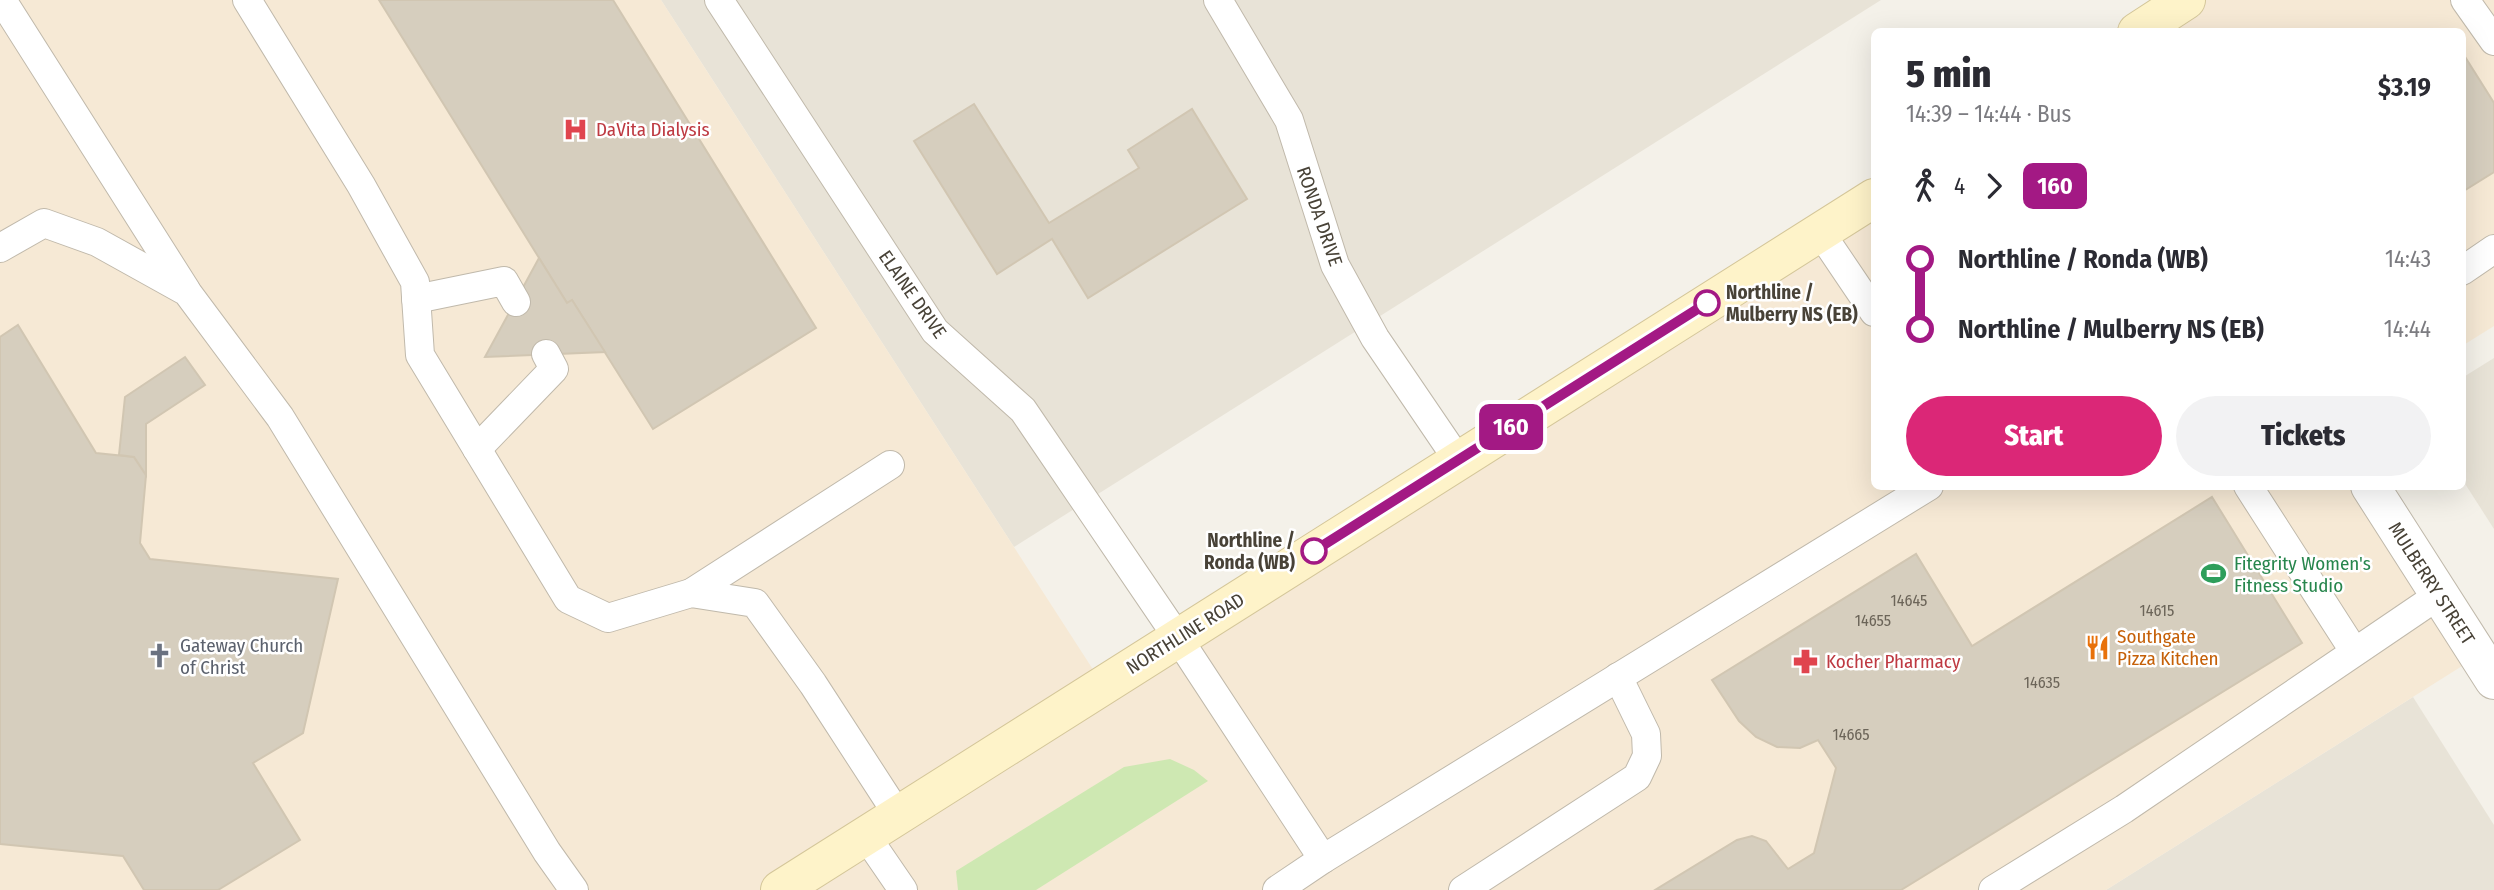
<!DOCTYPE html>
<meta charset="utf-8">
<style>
:root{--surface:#fff;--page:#f2f2f3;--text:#2b2b33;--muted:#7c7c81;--accent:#db2777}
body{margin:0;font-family:"Fira Sans Condensed",sans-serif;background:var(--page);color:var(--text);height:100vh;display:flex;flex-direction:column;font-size:26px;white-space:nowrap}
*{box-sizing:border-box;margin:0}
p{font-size:23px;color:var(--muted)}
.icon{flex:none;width:38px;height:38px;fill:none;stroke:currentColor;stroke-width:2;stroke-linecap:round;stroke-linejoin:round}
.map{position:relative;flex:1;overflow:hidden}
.sheet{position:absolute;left:1871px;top:28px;width:595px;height:462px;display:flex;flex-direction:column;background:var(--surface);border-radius:10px;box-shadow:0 7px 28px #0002}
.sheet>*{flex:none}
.badge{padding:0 14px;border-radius:10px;font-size:24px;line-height:46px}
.map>.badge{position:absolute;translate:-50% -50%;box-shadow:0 0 0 4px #fff}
.legs{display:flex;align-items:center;gap:10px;height:77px;padding:0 35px;font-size:23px}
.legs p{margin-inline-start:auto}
.head{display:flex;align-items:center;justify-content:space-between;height:119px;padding:0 35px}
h1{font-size:38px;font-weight:800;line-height:52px}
.button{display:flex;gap:14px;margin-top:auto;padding:14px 35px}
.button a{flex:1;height:80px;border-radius:42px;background:var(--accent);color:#fff;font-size:28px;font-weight:800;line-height:80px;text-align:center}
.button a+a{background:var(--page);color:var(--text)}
ul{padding:0 35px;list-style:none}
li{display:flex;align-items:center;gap:24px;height:70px;font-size:26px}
li i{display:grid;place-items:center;width:10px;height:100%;margin:0 9px;background:currentColor}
li i::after{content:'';width:18px;height:18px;margin:-9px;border:5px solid;border-radius:50%;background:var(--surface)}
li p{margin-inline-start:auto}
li:first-child i{background:linear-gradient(#0000 50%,currentColor 0)}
li:last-child i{background:linear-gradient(currentColor 50%,#0000 0)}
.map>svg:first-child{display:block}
.residential{fill:#e8e3d7}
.commercial{fill:#f6e9d5}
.green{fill:#cee8b2}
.building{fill:#d6cebe;stroke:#d1c6b2;stroke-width:2}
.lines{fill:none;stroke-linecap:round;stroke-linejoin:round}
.lane-casing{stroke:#c0b9ab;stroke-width:30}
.street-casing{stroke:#c0b9ab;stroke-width:40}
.secondary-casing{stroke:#d4c699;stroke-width:40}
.lane{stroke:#fff;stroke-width:28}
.street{stroke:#fff;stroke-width:38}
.secondary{stroke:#fef3c9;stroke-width:38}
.line-1-casing{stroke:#fff;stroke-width:16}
.line-1{stroke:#a31984;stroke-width:10}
.stop-1-dot{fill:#fff;stroke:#a31984;stroke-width:3.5}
.labels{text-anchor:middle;stroke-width:5;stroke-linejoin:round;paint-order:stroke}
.number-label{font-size:16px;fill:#6c6559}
.health-label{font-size:19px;fill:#be3a42;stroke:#fff;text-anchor:start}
.street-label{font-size:19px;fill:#484237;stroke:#fff}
.stop-label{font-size:19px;font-weight:bold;fill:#484237;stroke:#fff;text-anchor:start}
.leisure-label{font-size:19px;fill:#27864d;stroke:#fff;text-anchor:start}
.food-label{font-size:19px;fill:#c56008;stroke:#fff;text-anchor:start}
.worship-label{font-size:19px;fill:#5b616d;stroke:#fff;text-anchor:start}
</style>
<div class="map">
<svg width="2494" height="890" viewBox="0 0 2494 890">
<rect width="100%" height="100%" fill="#f4f1e9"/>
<g class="residential">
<polygon points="661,0 1881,0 1014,547"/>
<polygon points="2494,358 2494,529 2462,479 2462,378"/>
<polygon points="2413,697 2494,825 2494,890 2106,890"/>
</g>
<g class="commercial">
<polygon points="0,0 661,0 1103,685 1874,198 1874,486 2370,487 2478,656 2106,890 0,890"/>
<polygon points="2186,0 2494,0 2494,326 2462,346 2462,32 2137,32"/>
</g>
<polygon class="green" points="1170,759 1194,770 1208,781 1036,890 958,890 956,871 1124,767"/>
<g class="building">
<polygon points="379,0 613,0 816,328 653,429 572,300 567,303"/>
<polygon points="2462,52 2494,103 2494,172 2462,192"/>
<polygon points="974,104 1049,223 1139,168 1128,150 1192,109 1247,199 1088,298 1052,239 997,274 914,141"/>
<polygon points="539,258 567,303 572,300 605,352 485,357"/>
<polygon points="18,325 96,453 134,457 146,475 140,543 150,559 338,579 303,733 253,763 300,840 218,890 144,890 123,856 0,844 0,337"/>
<polygon points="185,357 205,385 146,424 146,475 134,457 119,455 125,397"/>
<polygon points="2212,497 2302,643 1901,890 1655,890 1737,840 1752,836 1766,841 1788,869 1814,853 1836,768 1818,740 1800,748 1777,747 1756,737 1739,721 1712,680 1916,554 1972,646"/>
</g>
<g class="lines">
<defs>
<g id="lane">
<polyline points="2,0 186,290"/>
<polyline points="247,0 361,185 415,282 420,355 568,599 608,618 691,593 755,603 813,684 898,815"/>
<polyline points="719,0 935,331 1023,410 1178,638 1323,859 1929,486"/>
<polyline points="1218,0 1289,120 1335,265 1375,338 1458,460"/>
<polyline points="2465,0 2494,41"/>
<polyline points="1820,232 1874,312"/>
<polyline points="0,248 44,223 97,242 187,292 280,417 547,852 574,890"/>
<polyline points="2462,271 2494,249"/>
<polyline points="416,299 504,281 516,302"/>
<polyline points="477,449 554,369 546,354"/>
<polyline points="2248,486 2354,651"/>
<polyline points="691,593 890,465"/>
<polyline points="866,836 903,890"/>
<polyline points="1277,890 1323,859"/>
<polyline points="1463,890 1637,777 1647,756 1646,734 1618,677"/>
<polyline points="1993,890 2124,809 2439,595"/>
</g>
<polyline id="street" points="2370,486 2494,680"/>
<g id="secondary">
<polyline points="2137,32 2186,0"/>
<polyline points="780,890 1874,198"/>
</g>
</defs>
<use href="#lane" class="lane-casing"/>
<use href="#street" class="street-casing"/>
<use href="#secondary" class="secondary-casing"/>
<use href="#lane" class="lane"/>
<use href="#street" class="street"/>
<use href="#secondary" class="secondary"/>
</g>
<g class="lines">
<defs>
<polyline id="line-1" points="1314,551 1707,303"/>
</defs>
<use href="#line-1" class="line-1-casing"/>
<use href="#line-1" class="line-1"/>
</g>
<defs>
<symbol id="hospital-bare" viewBox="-9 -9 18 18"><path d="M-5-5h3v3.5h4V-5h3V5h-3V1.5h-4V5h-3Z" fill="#e0444e" stroke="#fff" stroke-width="2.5" paint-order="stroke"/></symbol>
<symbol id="stadium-bare" viewBox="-9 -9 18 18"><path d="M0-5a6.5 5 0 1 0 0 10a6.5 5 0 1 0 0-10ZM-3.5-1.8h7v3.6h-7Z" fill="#2e9e5b" stroke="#fff" stroke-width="2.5" paint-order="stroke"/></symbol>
<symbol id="restaurant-bare" viewBox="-9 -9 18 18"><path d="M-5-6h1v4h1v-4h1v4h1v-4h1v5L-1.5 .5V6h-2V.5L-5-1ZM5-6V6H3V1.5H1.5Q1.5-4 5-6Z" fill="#e8710a" stroke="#fff" stroke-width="2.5" paint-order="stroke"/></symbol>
<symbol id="church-bare" viewBox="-9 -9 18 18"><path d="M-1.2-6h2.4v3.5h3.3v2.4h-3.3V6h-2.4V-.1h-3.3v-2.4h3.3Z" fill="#6b7280" stroke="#fff" stroke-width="2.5" paint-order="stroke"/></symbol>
<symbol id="pharmacy-bare" viewBox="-9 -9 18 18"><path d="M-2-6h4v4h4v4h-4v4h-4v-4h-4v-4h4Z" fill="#e0444e" stroke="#fff" stroke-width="2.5" paint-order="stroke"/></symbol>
</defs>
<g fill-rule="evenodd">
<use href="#hospital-bare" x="558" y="112" width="35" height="35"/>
<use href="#stadium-bare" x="2196" y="556" width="35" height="35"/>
<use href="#restaurant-bare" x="2080" y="630" width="35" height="35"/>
<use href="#church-bare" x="142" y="638" width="35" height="35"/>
<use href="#pharmacy-bare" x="1788" y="644" width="35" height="35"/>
</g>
<g class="stop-1-dot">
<circle cx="1707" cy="303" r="12"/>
<circle cx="1314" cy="551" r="12"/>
</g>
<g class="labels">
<g class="number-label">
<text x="1909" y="606">14645</text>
<text x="2157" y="616">14615</text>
<text x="1873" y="626">14655</text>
<text x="2042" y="688">14635</text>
<text x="1851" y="740">14665</text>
</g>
<g class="health-label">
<text x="596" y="136">DaVita Dialysis</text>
<text x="1826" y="668">Kocher Pharmacy</text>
</g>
<g class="street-label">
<text transform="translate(1320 216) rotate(71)" y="7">RONDA DRIVE</text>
<text transform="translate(913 294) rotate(55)" y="7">ELAINE DRIVE</text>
<text transform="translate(2432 583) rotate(57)" y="7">MULBERRY STREET</text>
<text transform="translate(1185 633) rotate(-32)" y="7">NORTHLINE ROAD</text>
</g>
<g class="stop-label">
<text x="1726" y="299">Northline /<tspan x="1726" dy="22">Mulberry NS (EB)</tspan></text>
<text x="1295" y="547" text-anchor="end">Northline /<tspan x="1295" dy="22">Ronda (WB)</tspan></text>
</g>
<g class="leisure-label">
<text x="2234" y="570">Fitegrity Women's<tspan x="2234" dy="22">Fitness Studio</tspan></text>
</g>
<g class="food-label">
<text x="2117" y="643">Southgate<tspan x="2117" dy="22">Pizza Kitchen</tspan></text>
</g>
<g class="worship-label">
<text x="180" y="652">Gateway Church<tspan x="180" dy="22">of Christ</tspan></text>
</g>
</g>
</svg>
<b class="badge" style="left:1511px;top:427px;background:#a31984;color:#fff">160</b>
<section class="sheet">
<div class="head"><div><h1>5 min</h1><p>14:39 – 14:44 · Bus</p></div><b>$3.19</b></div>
<div class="legs"><svg class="icon" aria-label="walk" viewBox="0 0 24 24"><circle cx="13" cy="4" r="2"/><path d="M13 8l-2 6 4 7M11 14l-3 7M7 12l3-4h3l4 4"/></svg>4<svg class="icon" aria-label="forward" viewBox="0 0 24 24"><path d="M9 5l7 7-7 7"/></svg><b class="badge" style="background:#a31984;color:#fff">160</b></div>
<ul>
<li><i style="color:#a31984"></i><b>Northline / Ronda (WB)</b><p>14:43</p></li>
<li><i style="color:#a31984"></i><b>Northline / Mulberry NS (EB)</b><p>14:44</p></li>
</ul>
<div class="button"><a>Start</a><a>Tickets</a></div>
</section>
</div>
